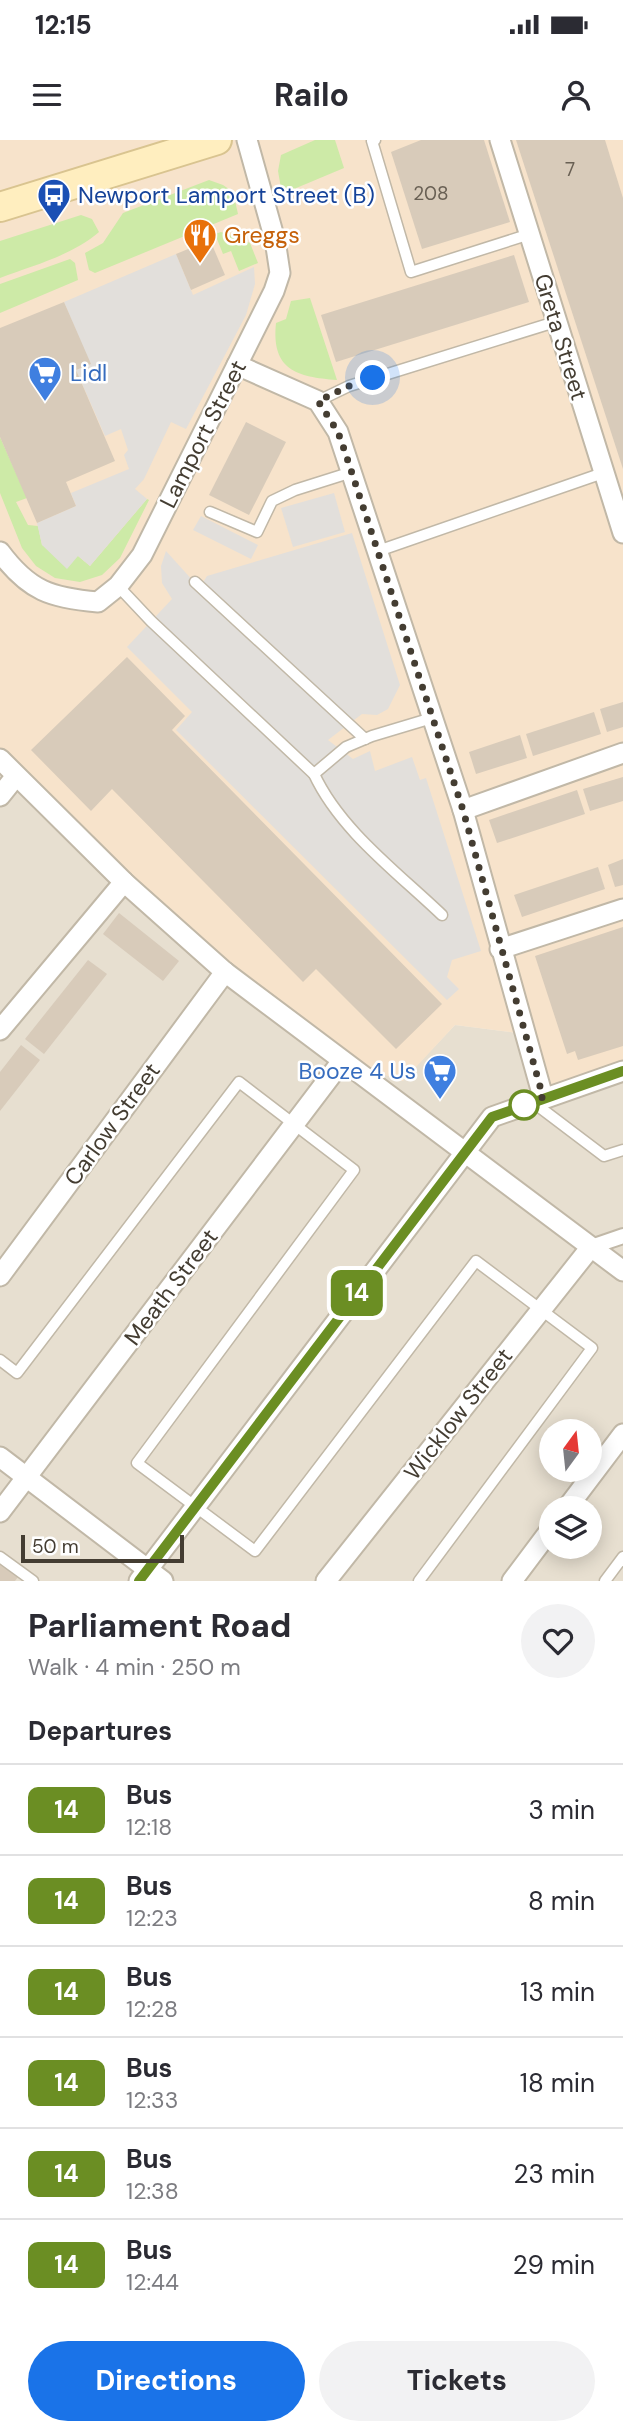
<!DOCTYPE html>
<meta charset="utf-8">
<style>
:root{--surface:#fff;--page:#f2f2f3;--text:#2b2b33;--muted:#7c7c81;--line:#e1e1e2;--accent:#1a73e8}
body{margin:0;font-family:"DM Sans",sans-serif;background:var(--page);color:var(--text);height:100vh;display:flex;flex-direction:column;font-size:26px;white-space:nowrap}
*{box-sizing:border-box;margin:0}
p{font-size:23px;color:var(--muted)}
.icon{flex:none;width:38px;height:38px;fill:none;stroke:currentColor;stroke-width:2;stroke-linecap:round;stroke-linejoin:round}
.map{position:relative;height:1441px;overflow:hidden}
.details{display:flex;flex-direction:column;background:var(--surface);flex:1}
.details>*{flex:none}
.badge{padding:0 14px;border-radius:10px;font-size:24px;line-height:46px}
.needle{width:46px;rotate:15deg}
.controls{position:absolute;left:539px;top:1279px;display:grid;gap:14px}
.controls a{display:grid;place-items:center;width:63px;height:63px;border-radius:50%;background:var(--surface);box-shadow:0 4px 18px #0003;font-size:35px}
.scale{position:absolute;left:21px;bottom:18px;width:163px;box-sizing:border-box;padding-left:7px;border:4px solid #443d32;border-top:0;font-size:19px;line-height:24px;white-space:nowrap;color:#443d32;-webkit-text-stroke:5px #fff;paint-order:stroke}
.you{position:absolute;width:35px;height:35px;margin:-18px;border:5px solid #fff;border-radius:50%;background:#1a73e8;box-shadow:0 0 0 10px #1a73e833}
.map>.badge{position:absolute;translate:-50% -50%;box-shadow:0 0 0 4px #fff}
h2{padding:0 28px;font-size:26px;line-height:63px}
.round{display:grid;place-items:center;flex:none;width:74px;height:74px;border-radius:37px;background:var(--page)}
.overview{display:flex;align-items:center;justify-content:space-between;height:119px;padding:0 28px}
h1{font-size:33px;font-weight:700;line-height:52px}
.cta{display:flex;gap:14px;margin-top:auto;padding:14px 28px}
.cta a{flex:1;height:80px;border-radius:42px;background:var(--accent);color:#fff;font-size:28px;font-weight:700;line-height:80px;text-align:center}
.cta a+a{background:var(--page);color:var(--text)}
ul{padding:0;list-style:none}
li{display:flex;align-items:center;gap:21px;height:91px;padding:0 28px;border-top:2px solid var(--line)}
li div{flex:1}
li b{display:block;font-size:26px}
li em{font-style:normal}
li .badge{min-width:77px;font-weight:700;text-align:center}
.status{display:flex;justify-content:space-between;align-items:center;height:49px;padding:0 35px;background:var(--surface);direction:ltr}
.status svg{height:19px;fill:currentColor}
header{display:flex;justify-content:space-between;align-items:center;height:91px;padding:0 28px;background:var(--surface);font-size:32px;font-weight:700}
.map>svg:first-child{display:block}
.residential{fill:#e7dfd0;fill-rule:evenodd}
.commercial{fill:#f7e3cb}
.green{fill:#cdeaa7}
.parking{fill:#e2dfdb}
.building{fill:#d8cbba}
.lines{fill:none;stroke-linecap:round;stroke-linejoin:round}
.service-casing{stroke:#c1b8a7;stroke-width:13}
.pedestrian-casing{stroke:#c1b8a7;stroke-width:18}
.minor-casing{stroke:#c1b8a7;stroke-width:23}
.secondary-casing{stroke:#d9c490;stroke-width:32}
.service{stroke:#fff;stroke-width:10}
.pedestrian{stroke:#fff;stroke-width:14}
.minor{stroke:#fff;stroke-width:19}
.secondary{stroke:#ffeebf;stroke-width:28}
.line-casing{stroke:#fff;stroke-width:16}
.line{stroke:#6b8e23;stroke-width:10}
.walk{stroke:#443d32;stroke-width:7;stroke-dasharray:0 12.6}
.stop-dot{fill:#fff;stroke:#6b8e23;stroke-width:3.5}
.labels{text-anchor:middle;stroke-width:5;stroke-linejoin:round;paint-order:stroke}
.number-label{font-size:19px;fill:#696054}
.transit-label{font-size:23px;fill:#164399;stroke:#fff;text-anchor:start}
.food-label{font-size:23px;fill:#c56008;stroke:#fff;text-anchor:start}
.street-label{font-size:23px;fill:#443d32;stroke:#fff}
.shop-label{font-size:23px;fill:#366cbe;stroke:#fff;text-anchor:start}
</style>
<div class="status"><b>12:15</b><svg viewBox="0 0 49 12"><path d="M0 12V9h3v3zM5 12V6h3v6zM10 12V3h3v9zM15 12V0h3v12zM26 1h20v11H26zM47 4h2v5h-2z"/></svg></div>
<header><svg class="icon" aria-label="menu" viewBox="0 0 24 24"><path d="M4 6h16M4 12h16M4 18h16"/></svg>Railo<svg class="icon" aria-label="person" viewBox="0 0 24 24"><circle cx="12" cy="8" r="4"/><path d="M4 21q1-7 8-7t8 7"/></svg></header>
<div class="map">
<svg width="623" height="1441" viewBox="0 0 623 1441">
<rect width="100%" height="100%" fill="#f2ede2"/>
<path class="residential" d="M0 619 403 940 455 885 525 894 623 931V1441H0ZM551 1292H590V1330H551ZM551 1368H590V1407H551Z"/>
<polygon class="commercial" points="0,0 623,0 623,931 543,957 525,894 455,885 403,941 342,921 225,832 0,619"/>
<g class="green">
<polygon points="315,0 335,0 344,28 282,54 278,31 281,15"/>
<polygon points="209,40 223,45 233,52 238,74 95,133 89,130 85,113 103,103 123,73"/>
<path d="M81 75 92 79 99 92C71 116 34 125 0 138V101Z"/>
<polygon points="221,92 250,103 258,123 239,131 231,111 223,114 215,94"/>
<polygon points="70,119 75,123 78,140 0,173 0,144"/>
<path d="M310 158 337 240C297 237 271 230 276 183L286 179 291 161Z"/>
<polygon points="0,297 27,358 16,362 28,385 38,386 42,405 78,416 90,426 147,359 149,360 120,418 102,435 80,442 55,438 36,426 22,408 0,353"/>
</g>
<g class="parking">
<polygon points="176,114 193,155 254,127 255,144 246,175 186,289 171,282 144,339 135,349 147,359 90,426 78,416 67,429 42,405 37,383 76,366 71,353 129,329 124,315 128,310 121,289 105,296 76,230 90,224 64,162"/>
<polygon points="334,353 345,392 293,407 281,368"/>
<polygon points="201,376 258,405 251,419 193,390"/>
<polygon points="352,393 400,545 388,569 377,575 362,574 328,600 353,619 370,611 375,631 412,617 420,640 426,638 481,811 452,820 447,837 459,849 447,860 176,590 192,572 127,507 172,459 162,443 161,426 166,411 195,443 202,444 207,436"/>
</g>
<g class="building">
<polygon points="421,0 484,0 510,82 422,109 391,12"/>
<polygon points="516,0 605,0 623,58 623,329"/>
<polygon points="210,100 225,135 191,150 176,114"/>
<polygon points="514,115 529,162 336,222 321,175"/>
<polygon points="64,162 91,224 76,230 115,321 66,342 76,366 37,383 0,297 0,188"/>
<polygon points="246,282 286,302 249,375 209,355"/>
<polygon points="127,517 185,576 172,590 442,864 396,909 316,829 303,842 112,649 91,671 31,610"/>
<polygon points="623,562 623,587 607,592 600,569"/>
<polygon points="594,572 601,594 533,616 526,594"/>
<polygon points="520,595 527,618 476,634 469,612"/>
<polygon points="623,637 623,661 590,671 583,649"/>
<polygon points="577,650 585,674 497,703 489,680"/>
<polygon points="623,719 623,745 615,747 608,725"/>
<polygon points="598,727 605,749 522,777 514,755"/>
<polygon points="119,773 179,821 163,841 103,794"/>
<polygon points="623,787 623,906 578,920 575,911 567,914 535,816"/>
<polygon points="88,820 107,834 44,914 25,899"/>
<polygon points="21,905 40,920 0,971 0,932"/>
<polygon points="0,1423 18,1437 15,1441 0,1441"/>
</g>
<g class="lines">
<defs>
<g id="service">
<polyline points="375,0 372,1 411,132 530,94"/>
<polyline points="318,261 349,246 555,182"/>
<polyline points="210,372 257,392 272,361 295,350 352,332"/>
<polyline points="378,411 603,333"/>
<polyline points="195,442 365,599"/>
<polyline points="118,446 151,481 314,634 346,607 372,596 432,578"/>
<path d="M314 634C340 690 397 732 442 775"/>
<polyline points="534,963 604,1016 623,1010"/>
<polyline points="0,1220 17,1233 239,942 354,1030 137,1323 255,1411 476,1121 592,1208 419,1441"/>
<polyline points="0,1417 33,1441"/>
<polyline points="605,1441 623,1417"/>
</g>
<polyline id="pedestrian" points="591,1107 623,1096"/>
<g id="minor">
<polyline points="500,0 623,393"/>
<polyline points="237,225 318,261 338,292 463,670 543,957"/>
<path d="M0 412C29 451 51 458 98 462L118 446 142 415 274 151 280 133 275 100 247 0"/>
<polyline points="0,619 124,742 225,832 623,1131"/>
<polyline points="0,656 16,636"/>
<polyline points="463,670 623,613"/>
<polyline points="500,809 623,769"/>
<polyline points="0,890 124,742"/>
<polyline points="0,1136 225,832"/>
<polyline points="0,1317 163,1441"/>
<polyline points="567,1368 623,1294"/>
<polyline points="0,1372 342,921"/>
<polyline points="139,1441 492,977 623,931"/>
<polyline points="326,1441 591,1107"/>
<polyline points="512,1441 551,1389"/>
</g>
<polyline id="secondary" points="0,67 217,0"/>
</defs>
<use href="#service" class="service-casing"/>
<use href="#pedestrian" class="pedestrian-casing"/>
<use href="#minor" class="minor-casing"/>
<use href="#secondary" class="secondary-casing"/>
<use href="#service" class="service"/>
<use href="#pedestrian" class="pedestrian"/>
<use href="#minor" class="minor"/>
<use href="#secondary" class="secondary"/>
</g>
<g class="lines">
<defs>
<polyline id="line" points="139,1441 492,977 623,931"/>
</defs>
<use href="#line" class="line-casing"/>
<use href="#line" class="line"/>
<polyline class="walk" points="373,238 349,246 318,261 338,292 345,312 463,670 543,957 524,965"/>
</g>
<defs>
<symbol id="bus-pin" viewBox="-11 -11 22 30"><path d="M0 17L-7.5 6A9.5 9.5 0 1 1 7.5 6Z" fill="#1a4fb4" stroke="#fff"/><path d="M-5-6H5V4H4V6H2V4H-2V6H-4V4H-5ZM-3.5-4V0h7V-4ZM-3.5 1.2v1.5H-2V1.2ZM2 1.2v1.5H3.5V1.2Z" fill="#fff"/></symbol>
<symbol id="restaurant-pin" viewBox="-11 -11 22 30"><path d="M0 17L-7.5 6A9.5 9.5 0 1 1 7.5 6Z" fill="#e8710a" stroke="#fff"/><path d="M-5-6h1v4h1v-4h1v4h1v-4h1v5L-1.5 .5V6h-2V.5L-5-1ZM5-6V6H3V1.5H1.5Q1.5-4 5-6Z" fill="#fff"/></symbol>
<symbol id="supermarket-pin" viewBox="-11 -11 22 30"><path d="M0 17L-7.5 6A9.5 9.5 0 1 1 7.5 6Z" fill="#3f7fe0" stroke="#fff"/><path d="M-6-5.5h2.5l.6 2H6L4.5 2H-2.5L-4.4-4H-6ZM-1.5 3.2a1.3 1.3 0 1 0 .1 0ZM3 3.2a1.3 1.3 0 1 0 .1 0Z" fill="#fff"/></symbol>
</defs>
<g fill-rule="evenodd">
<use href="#bus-pin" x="35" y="36" width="38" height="52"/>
<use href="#restaurant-pin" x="181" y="76" width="38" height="52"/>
<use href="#supermarket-pin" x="26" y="214" width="38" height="52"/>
<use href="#supermarket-pin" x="421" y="912" width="38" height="52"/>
</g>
<circle class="stop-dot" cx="524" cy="965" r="14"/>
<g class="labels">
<g class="number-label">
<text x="570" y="36">7</text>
<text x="431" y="60">208</text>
</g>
<g class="transit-label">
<text x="78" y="63">Newport Lamport Street (B)</text>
</g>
<g class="food-label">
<text x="224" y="103">Greggs</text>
</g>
<g class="street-label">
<text transform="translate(561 197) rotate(73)" y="8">Greta Street</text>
<text transform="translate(203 294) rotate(-63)" y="8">Lamport Street</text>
<text transform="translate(112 984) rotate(-54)" y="8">Carlow Street</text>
<text transform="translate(171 1147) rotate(-53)" y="8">Meath Street</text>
<text transform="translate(458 1274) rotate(-52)" y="8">Wicklow Street</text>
</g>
<g class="shop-label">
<text x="70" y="241">Lidl</text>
<text x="416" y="939" text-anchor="end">Booze 4 Us</text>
</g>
</g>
</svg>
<div class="controls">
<a><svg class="needle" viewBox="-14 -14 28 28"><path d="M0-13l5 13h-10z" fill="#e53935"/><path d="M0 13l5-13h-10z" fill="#7c7c81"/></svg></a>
<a><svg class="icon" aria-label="layers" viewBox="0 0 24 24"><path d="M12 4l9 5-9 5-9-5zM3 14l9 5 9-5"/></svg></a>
</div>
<div class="scale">50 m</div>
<div class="you" style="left:373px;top:238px"></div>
<b class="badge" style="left:357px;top:1153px;background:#6b8e23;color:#fff">14</b>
</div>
<section class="details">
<div class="overview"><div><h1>Parliament Road</h1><p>Walk · 4 min · 250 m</p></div><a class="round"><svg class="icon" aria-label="heart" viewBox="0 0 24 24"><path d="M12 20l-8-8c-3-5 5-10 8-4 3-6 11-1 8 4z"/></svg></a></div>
<h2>Departures</h2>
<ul>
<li><span class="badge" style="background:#6b8e23;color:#fff">14</span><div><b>Bus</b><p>12:18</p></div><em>3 min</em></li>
<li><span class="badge" style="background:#6b8e23;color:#fff">14</span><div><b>Bus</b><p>12:23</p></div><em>8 min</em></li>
<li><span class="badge" style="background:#6b8e23;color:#fff">14</span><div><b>Bus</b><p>12:28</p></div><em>13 min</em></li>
<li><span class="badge" style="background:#6b8e23;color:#fff">14</span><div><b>Bus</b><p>12:33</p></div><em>18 min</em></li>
<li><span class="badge" style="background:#6b8e23;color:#fff">14</span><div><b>Bus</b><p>12:38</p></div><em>23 min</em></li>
<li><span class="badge" style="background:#6b8e23;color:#fff">14</span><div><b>Bus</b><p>12:44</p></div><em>29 min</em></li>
</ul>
<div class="cta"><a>Directions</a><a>Tickets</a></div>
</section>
